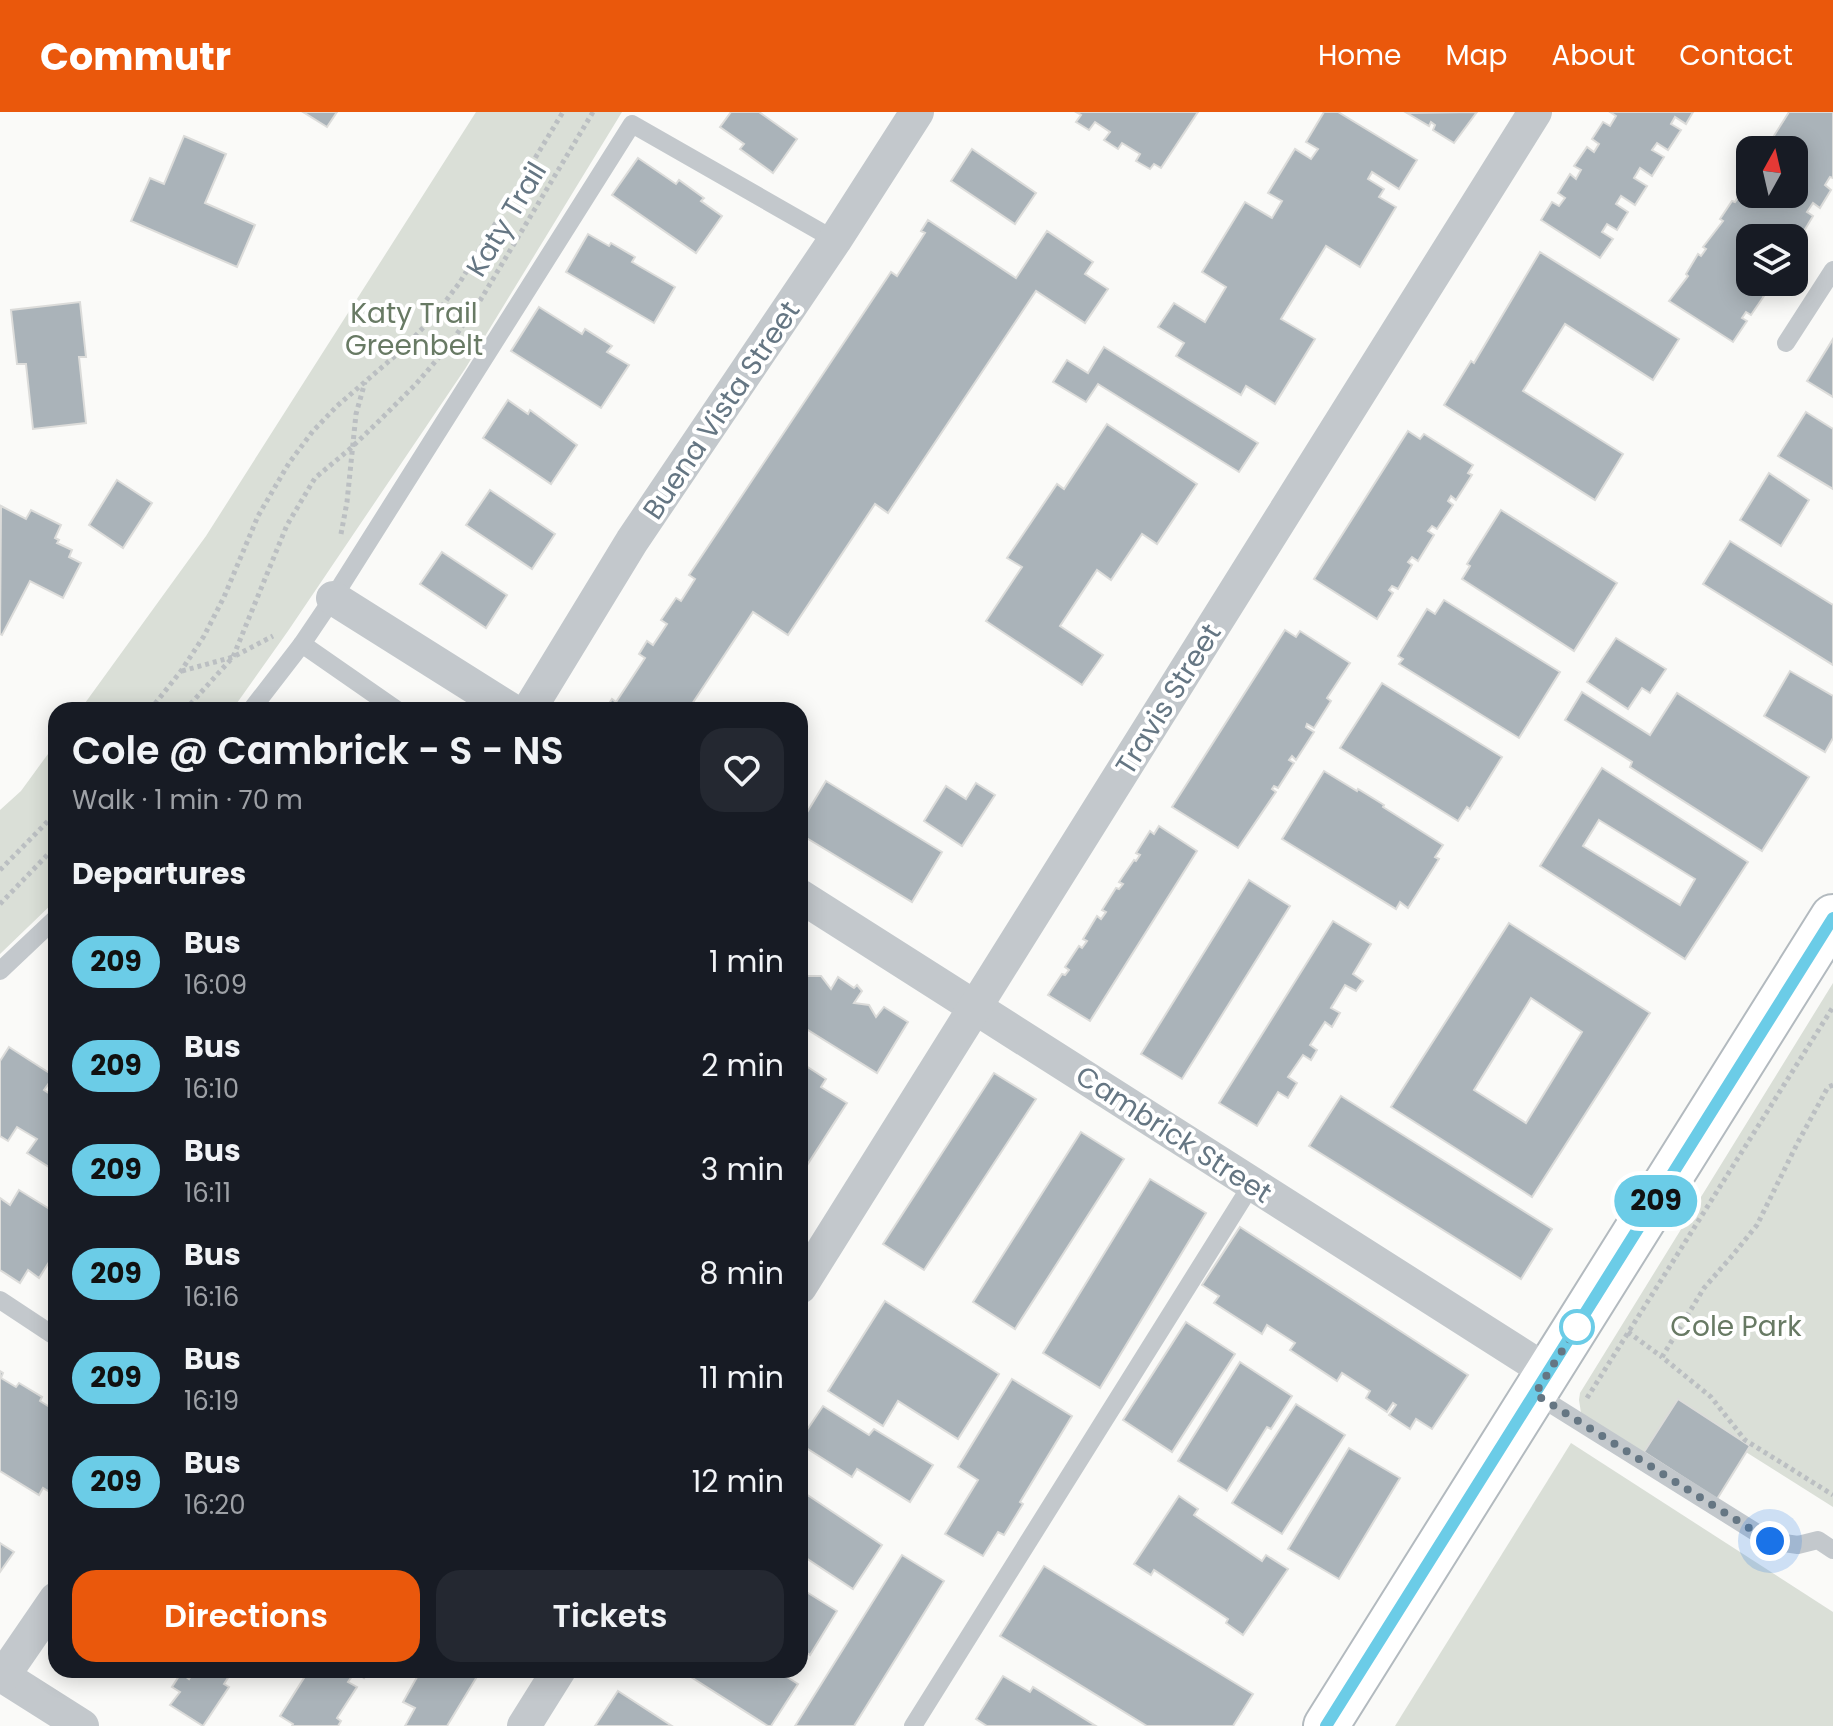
<!DOCTYPE html>
<meta charset="utf-8">
<style>
:root{--surface:#171b24;--page:#242831;--text:#f1f3f6;--muted:#9ea1a6;--accent:#ea580c}
body{margin:0;font-family:Poppins,sans-serif;background:var(--page);color:var(--text);height:100vh;display:flex;flex-direction:column;font-size:30px;white-space:nowrap}
*{box-sizing:border-box;margin:0}
p{font-size:26px;color:var(--muted)}
.icon{flex:none;width:44px;height:44px;fill:none;stroke:currentColor;stroke-width:2;stroke-linecap:round;stroke-linejoin:round}
.map{position:relative;flex:1;overflow:hidden}
.side{position:absolute;left:48px;top:590px;width:760px;height:976px;display:flex;flex-direction:column;background:var(--surface);border-radius:24px;box-shadow:0 4px 20px #0003}
.side>*{flex:none}
.badge{padding:0 16px;border-radius:26px;font-size:28px;line-height:52px}
.needle{width:52px;rotate:8deg}
.controls{position:absolute;left:1736px;top:24px;display:grid;gap:16px}
.controls a{display:grid;place-items:center;width:72px;height:72px;border-radius:16px;background:var(--surface);box-shadow:0 4px 20px #0003;font-size:40px}
.you{position:absolute;width:40px;height:40px;margin:-20px;border:6px solid #fff;border-radius:50%;background:#1a73e8;box-shadow:0 0 0 12px #1a73e833}
.map>.badge{position:absolute;translate:-50% -50%;box-shadow:0 0 0 4px #fff}
h2{padding:0 24px;font-size:30px;line-height:72px}
.round{display:grid;place-items:center;flex:none;width:84px;height:84px;border-radius:24px;background:var(--page)}
.headline{display:flex;align-items:center;justify-content:space-between;height:136px;padding:0 24px}
h1{font-size:38px;font-weight:600;line-height:60px}
.button{display:flex;gap:16px;margin-top:auto;padding:16px 24px}
.button a{flex:1;height:92px;border-radius:24px;background:var(--accent);color:#fff;font-size:32px;font-weight:600;line-height:92px;text-align:center}
.button a+a{background:var(--page);color:var(--text)}
ul{padding:0;list-style:none}
li{display:flex;align-items:center;gap:24px;height:104px;padding:0 24px}
li div{flex:1}
li b{display:block;font-size:30px}
li em{font-style:normal}
li .badge{min-width:88px;font-weight:700;text-align:center}
header{display:flex;align-items:center;gap:48px;box-sizing:border-box;height:112px;padding:0 40px;background:var(--accent);color:#fff}
header strong{font-size:38px}
nav{display:flex;gap:44px;margin-inline-start:auto;font-size:28px}
.map>svg:first-child{display:block}
.green{fill:#dadfd7}
.building{fill:#aab3b9;stroke:#dcdcda;stroke-width:2;fill-rule:evenodd}
.lines{fill:none;stroke-linecap:round;stroke-linejoin:round}
.secondary-casing{stroke:#b3babf;stroke-width:48}
.path{stroke:#bbbfc2;stroke-width:5;stroke-dasharray:4 4;stroke-linecap:butt}
.lane{stroke:#c3c8cc;stroke-width:18}
.street{stroke:#c3c8cc;stroke-width:34}
.secondary{stroke:#fff;stroke-width:44}
.line-casing{stroke:#fff;stroke-width:18}
.line{stroke:#6bcce7;stroke-width:12}
.walk{stroke:#657683;stroke-width:8;stroke-dasharray:0 14.4}
.stop-dot{fill:#fff;stroke:#6bcce7;stroke-width:4}
.labels{text-anchor:middle;stroke-width:8;stroke-linejoin:round;paint-order:stroke}
.street-label{font-size:28px;fill:#657683;stroke:#fff}
.park-label{font-size:28px;fill:#687a64;stroke:#fff}
</style>
<header>
<strong>Commutr</strong>
<nav><a>Home</a><a>Map</a><a>About</a><a>Contact</a></nav>
</header>
<div class="map">
<svg width="1833" height="1614" viewBox="0 0 1833 1614">
<rect width="100%" height="100%" fill="#fafaf8"/>
<g class="green">
<polygon points="476,0 622,0 465,257 288,519 232,598 80,598 206,424"/>
<polygon points="56,631 56,788 0,842 0,698 21,679"/>
<polygon points="1833,871 1833,1395 1676,1296 1645,1344 1581,1301 1579,1288 1580,1281"/>
<polygon points="1571,1331 1833,1500 1833,1614 1395,1614"/>
</g>
<g class="building">
<polygon points="303,0 337,0 327,15"/>
<polygon points="731,0 759,0 797,27 773,61 740,37 744,32 720,15"/>
<polygon points="1076,0 1198,0 1161,56 1154,52 1150,57 1136,49 1140,42 1122,31 1118,37 1104,28 1110,20 1095,10 1089,18 1076,10 1081,3"/>
<polygon points="1324,0 1338,0 1417,48 1399,77 1372,60 1368,67 1384,77 1379,85 1396,95 1360,155 1326,134 1281,207 1315,227 1275,292 1246,274 1241,283 1176,244 1184,231 1158,215 1174,191 1205,210 1226,175 1202,160 1245,90 1272,106 1282,89 1268,81 1295,37 1311,47 1318,37 1306,30"/>
<polygon points="1477,0 1454,31 1433,18 1435,13 1431,10 1429,14 1407,1"/>
<polygon points="1610,0 1693,0 1686,12 1675,5 1671,12 1681,18 1668,38 1657,31 1652,38 1664,45 1652,64 1640,56 1634,66 1647,74 1635,93 1621,84 1616,92 1628,100 1617,118 1607,112 1602,120 1613,127 1600,146 1541,108 1552,90 1559,94 1565,86 1558,81 1570,62 1576,67 1581,58 1574,54 1587,35 1594,40 1599,32 1592,27 1603,10 1610,14 1616,4"/>
<polygon points="1789,0 1833,0 1833,66 1830,65 1825,73 1831,78 1820,96 1813,91 1807,100 1813,104 1801,124 1797,122 1794,126 1750,126 1750,170 1773,170 1768,178 1764,176 1760,182 1764,184 1751,203 1746,200 1742,206 1747,209 1733,230 1669,189 1688,164 1686,162 1698,142 1701,144 1706,137 1703,135 1723,109 1720,107 1732,89 1735,90 1740,82 1737,80 1749,62 1750,82 1794,82 1794,38 1765,38"/>
<polygon points="184,24 226,42 205,91 255,113 237,155 131,109 150,66 164,72"/>
<polygon points="972,37 1036,81 1015,112 951,69"/>
<polygon points="638,46 676,72 679,68 704,86 701,89 722,104 696,141 612,83"/>
<polygon points="928,108 1016,166 1047,119 1093,150 1085,162 1108,177 1085,211 1036,179 888,401 875,392 788,523 753,500 688,598 605,598 612,587 616,590 645,546 639,542 647,529 653,533 667,512 661,508 676,486 681,489 695,467 689,463 891,160 897,164 925,121 921,119"/>
<polygon points="588,122 609,134 611,131 635,145 632,150 675,175 654,211 566,160"/>
<polygon points="1540,140 1679,227 1653,268 1565,212 1523,279 1623,342 1595,388 1444,293 1471,249 1474,251"/>
<polygon points="80,190 86,245 79,245 86,311 33,317 26,252 17,252 11,198"/>
<polygon points="539,195 582,222 585,217 612,234 607,240 629,253 601,296 511,239"/>
<polygon points="1833,227 1833,285 1807,269"/>
<polygon points="1104,235 1258,331 1239,360 1098,272 1086,290 1053,270 1067,248 1088,261"/>
<polygon points="508,288 528,302 530,298 577,333 551,372 483,326"/>
<polygon points="1806,300 1833,317 1833,377 1778,344"/>
<polygon points="1107,312 1197,372 1157,432 1142,422 1111,468 1097,458 1060,514 1103,543 1082,573 986,509 1022,455 1007,446 1057,372 1064,377"/>
<polygon points="1408,319 1420,327 1424,322 1473,353 1468,361 1472,363 1456,388 1451,384 1448,389 1453,393 1437,417 1432,414 1428,419 1434,423 1418,449 1412,445 1408,450 1412,453 1398,477 1392,474 1389,478 1393,481 1377,507 1314,467"/>
<polygon points="1769,361 1809,388 1781,434 1740,408"/>
<polygon points="117,368 152,391 123,436 89,413"/>
<polygon points="490,378 555,422 532,457 466,413"/>
<polygon points="1,394 26,407 31,398 61,413 55,426 59,428 57,431 72,438 69,445 81,451 63,486 30,469 2,523 0,522"/>
<polygon points="1501,398 1617,471 1574,539 1462,467 1470,454 1467,452"/>
<polygon points="1730,429 1833,493 1833,553 1703,472"/>
<polygon points="442,440 507,483 486,516 420,472"/>
<polygon points="1444,488 1560,560 1519,626 1399,552 1403,547 1398,544 1427,497 1435,502"/>
<polygon points="1285,518 1296,525 1300,519 1350,551 1327,586 1331,589 1314,616 1307,612 1306,615 1314,620 1296,648 1292,644 1289,648 1294,651 1278,676 1274,674 1272,677 1276,680 1238,736 1172,695"/>
<polygon points="1616,526 1666,557 1650,581 1642,576 1628,597 1587,570"/>
<polygon points="1790,559 1833,584 1833,626 1825,640 1764,604"/>
<polygon points="1382,571 1502,645 1470,697 1467,695 1458,709 1340,636"/>
<polygon points="1582,580 1650,623 1677,581 1809,665 1762,739 1630,655 1632,650 1565,608"/>
<path d="M1602 656 1748 750 1685 847 1540 754ZM1599 708 1695 767 1680 793 1583 734Z"/>
<polygon points="1324,659 1357,679 1358,677 1384,693 1383,695 1443,733 1435,745 1439,747 1408,796 1400,790 1396,797 1282,727"/>
<polygon points="826,669 942,740 912,790 800,722 800,712"/>
<polygon points="976,671 995,683 962,734 924,709 946,674 966,687"/>
<polygon points="1159,714 1197,739 1090,909 1048,883 1062,862 1065,863 1069,858 1065,855 1079,834 1082,836 1087,829 1083,827 1097,804 1101,807 1106,800 1102,798 1116,776 1119,777 1123,772 1119,770 1134,748 1136,749 1140,743 1136,741 1150,719 1154,722"/>
<polygon points="1249,768 1290,794 1182,967 1141,942"/>
<polygon points="1333,809 1371,832 1353,862 1363,869 1356,879 1345,873 1331,896 1340,901 1332,915 1325,910 1310,933 1317,938 1311,948 1303,943 1288,965 1297,971 1288,986 1278,980 1257,1014 1219,991"/>
<path d="M1509 811 1650 901 1532 1085 1391 995ZM1531 886 1582 920 1526 1011 1474 978Z"/>
<polygon points="805,851 805,864 821,864 831,877 838,865 854,876 857,873 862,879 854,891 869,893 876,905 884,895 908,910 877,961 800,913 800,852"/>
<polygon points="9,935 54,964 44,978 56,986 56,1044 49,1055 27,1041 37,1027 17,1015 8,1029 0,1024 0,949"/>
<polygon points="800,950 826,967 821,975 847,991 800,1064"/>
<polygon points="994,961 1036,987 924,1158 883,1132"/>
<polygon points="1341,984 1552,1117 1521,1167 1309,1034"/>
<polygon points="1081,1020 1124,1047 1015,1217 973,1190"/>
<polygon points="1150,1067 1206,1101 1100,1276 1043,1241"/>
<polygon points="19,1078 56,1101 56,1113 52,1119 56,1122 56,1139 39,1166 28,1158 20,1171 0,1158 0,1086 10,1093"/>
<polygon points="1240,1115 1468,1263 1432,1317 1416,1307 1410,1317 1389,1303 1396,1293 1393,1291 1387,1300 1366,1286 1370,1279 1342,1261 1337,1269 1290,1238 1295,1231 1267,1213 1262,1222 1214,1191 1219,1184 1202,1173"/>
<polygon points="885,1189 999,1262 958,1327 898,1289 883,1314 828,1279"/>
<polygon points="1186,1210 1235,1242 1172,1340 1123,1308"/>
<polygon points="1240,1250 1292,1284 1271,1317 1267,1315 1227,1379 1178,1349"/>
<polygon points="0,1259 3,1261 1,1266 16,1275 19,1271 42,1285 40,1289 56,1299 56,1367 48,1379 43,1376 39,1383 0,1359"/>
<polygon points="1012,1267 1072,1304 1020,1390 1023,1392 1004,1423 998,1420 983,1444 945,1422 978,1368 958,1355"/>
<polygon points="1678,1287 1750,1334 1717,1387 1644,1340"/>
<polygon points="1296,1292 1345,1323 1282,1422 1232,1391"/>
<polygon points="823,1294 869,1323 874,1317 933,1353 910,1390 857,1357 852,1365 800,1332 800,1328"/>
<polygon points="1349,1336 1400,1366 1339,1467 1288,1437"/>
<polygon points="800,1378 882,1433 853,1477 800,1442"/>
<polygon points="1179,1384 1198,1397 1194,1403 1262,1449 1266,1443 1288,1457 1243,1523 1226,1511 1228,1507 1154,1458 1151,1463 1134,1452"/>
<polygon points="0,1431 14,1440 0,1460"/>
<polygon points="902,1443 944,1469 854,1614 795,1614"/>
<polygon points="1044,1454 1253,1582 1233,1614 1147,1614 1000,1524"/>
<polygon points="800,1476 837,1499 810,1543 800,1536"/>
<polygon points="195,1558 233,1558 224,1572 229,1575 203,1614 170,1593 180,1580 172,1575 181,1561 189,1567"/>
<polygon points="309,1558 369,1558 364,1566 355,1560 348,1570 357,1575 337,1606 341,1609 338,1614 292,1614 293,1612 280,1604"/>
<polygon points="421,1558 481,1558 447,1614 405,1614 415,1596 403,1590"/>
<polygon points="680,1558 776,1558 798,1572 771,1614 768,1614"/>
<polygon points="1003,1564 1030,1580 1033,1575 1096,1614 987,1614 976,1607"/>
<polygon points="618,1579 672,1614 595,1614"/>
</g>
<g class="lines">
<defs>
<polyline id="secondary" points="1326,1614 1833,805"/>
</defs>
<use href="#secondary" class="secondary-casing"/>
<g class="path">
<polyline points="341,422 347,390 356,302 365,270"/>
<polyline points="182,559 233,545 273,524"/>
<polyline points="150,598 181,559 204,524 224,485 258,404 289,351 313,319 337,294 403,237 436,202 460,170 563,0"/>
<polyline points="185,598 233,545 287,413 315,366 351,336 380,308 416,272 447,236 478,192 593,0"/>
<polyline points="0,758 56,701"/>
<polyline points="0,792 56,734"/>
<polyline points="1833,973 1828,975 1797,1032 1757,1113 1732,1144 1704,1176 1662,1245 1711,1285 1745,1328 1833,1383"/>
<polyline points="1628,1220 1662,1245"/>
<polyline points="1587,1286 1833,895"/>
</g>
<g class="lane">
<polyline points="1786,231 1833,158"/>
<polyline points="302,532 397,598"/>
<polyline points="251,598 302,532 333,486 632,12 835,128"/>
<polyline points="0,859 56,806"/>
<polyline points="0,1188 56,1225"/>
<polyline points="1535,1282 1770,1429 1798,1433 1818,1428 1833,1438"/>
<polyline points="913,1614 1252,1072"/>
</g>
<g class="street">
<polyline points="333,486 511,598"/>
<polyline points="529,598 632,429 835,128 917,0"/>
<polyline points="800,784 1548,1260"/>
<polyline points="800,1175 1535,0"/>
<polyline points="0,1562 82,1614"/>
<polyline points="3,1564 56,1487"/>
<polyline points="524,1614 559,1558"/>
</g>
<use href="#secondary" class="secondary"/>
</g>
<g class="lines">
<defs>
<polyline id="line" points="1326,1614 1833,806"/>
</defs>
<use href="#line" class="line-casing"/>
<use href="#line" class="line"/>
<polyline class="walk" points="1577,1215 1535,1282 1770,1429"/>
</g>
<circle class="stop-dot" cx="1577" cy="1215" r="16"/>
<g class="labels">
<g class="street-label">
<text transform="translate(506 107) rotate(-59)" y="10">Katy Trail</text>
<text transform="translate(721 298) rotate(-56)" y="10">Buena Vista Street</text>
<text transform="translate(1168 587) rotate(-58)" y="10">Travis Street</text>
<text transform="translate(1174 1022) rotate(33)" y="10">Cambrick Street</text>
</g>
<g class="park-label">
<text x="414" y="211">Katy Trail<tspan x="414" dy="32">Greenbelt</tspan></text>
<text x="1736" y="1224">Cole Park</text>
</g>
</g>
</svg>
<div class="controls">
<a><svg class="needle" viewBox="-14 -14 28 28"><path d="M0-13l5 13h-10z" fill="#e53935"/><path d="M0 13l5-13h-10z" fill="#9ea1a6"/></svg></a>
<a><svg class="icon" aria-label="layers" viewBox="0 0 24 24"><path d="M12 4l9 5-9 5-9-5zM3 14l9 5 9-5"/></svg></a>
</div>
<div class="you" style="left:1770px;top:1429px"></div>
<b class="badge" style="left:1656px;top:1089px;background:#6bcce7;color:#111">209</b>
<section class="side">
<div class="headline"><div><h1>Cole @ Cambrick - S - NS</h1><p>Walk · 1 min · 70 m</p></div><a class="round"><svg class="icon" aria-label="heart" viewBox="0 0 24 24"><path d="M12 20l-8-8c-3-5 5-10 8-4 3-6 11-1 8 4z"/></svg></a></div>
<h2>Departures</h2>
<ul>
<li><span class="badge" style="background:#6bcce7;color:#111">209</span><div><b>Bus</b><p>16:09</p></div><em>1 min</em></li>
<li><span class="badge" style="background:#6bcce7;color:#111">209</span><div><b>Bus</b><p>16:10</p></div><em>2 min</em></li>
<li><span class="badge" style="background:#6bcce7;color:#111">209</span><div><b>Bus</b><p>16:11</p></div><em>3 min</em></li>
<li><span class="badge" style="background:#6bcce7;color:#111">209</span><div><b>Bus</b><p>16:16</p></div><em>8 min</em></li>
<li><span class="badge" style="background:#6bcce7;color:#111">209</span><div><b>Bus</b><p>16:19</p></div><em>11 min</em></li>
<li><span class="badge" style="background:#6bcce7;color:#111">209</span><div><b>Bus</b><p>16:20</p></div><em>12 min</em></li>
</ul>
<div class="button"><a>Directions</a><a>Tickets</a></div>
</section>
</div>
